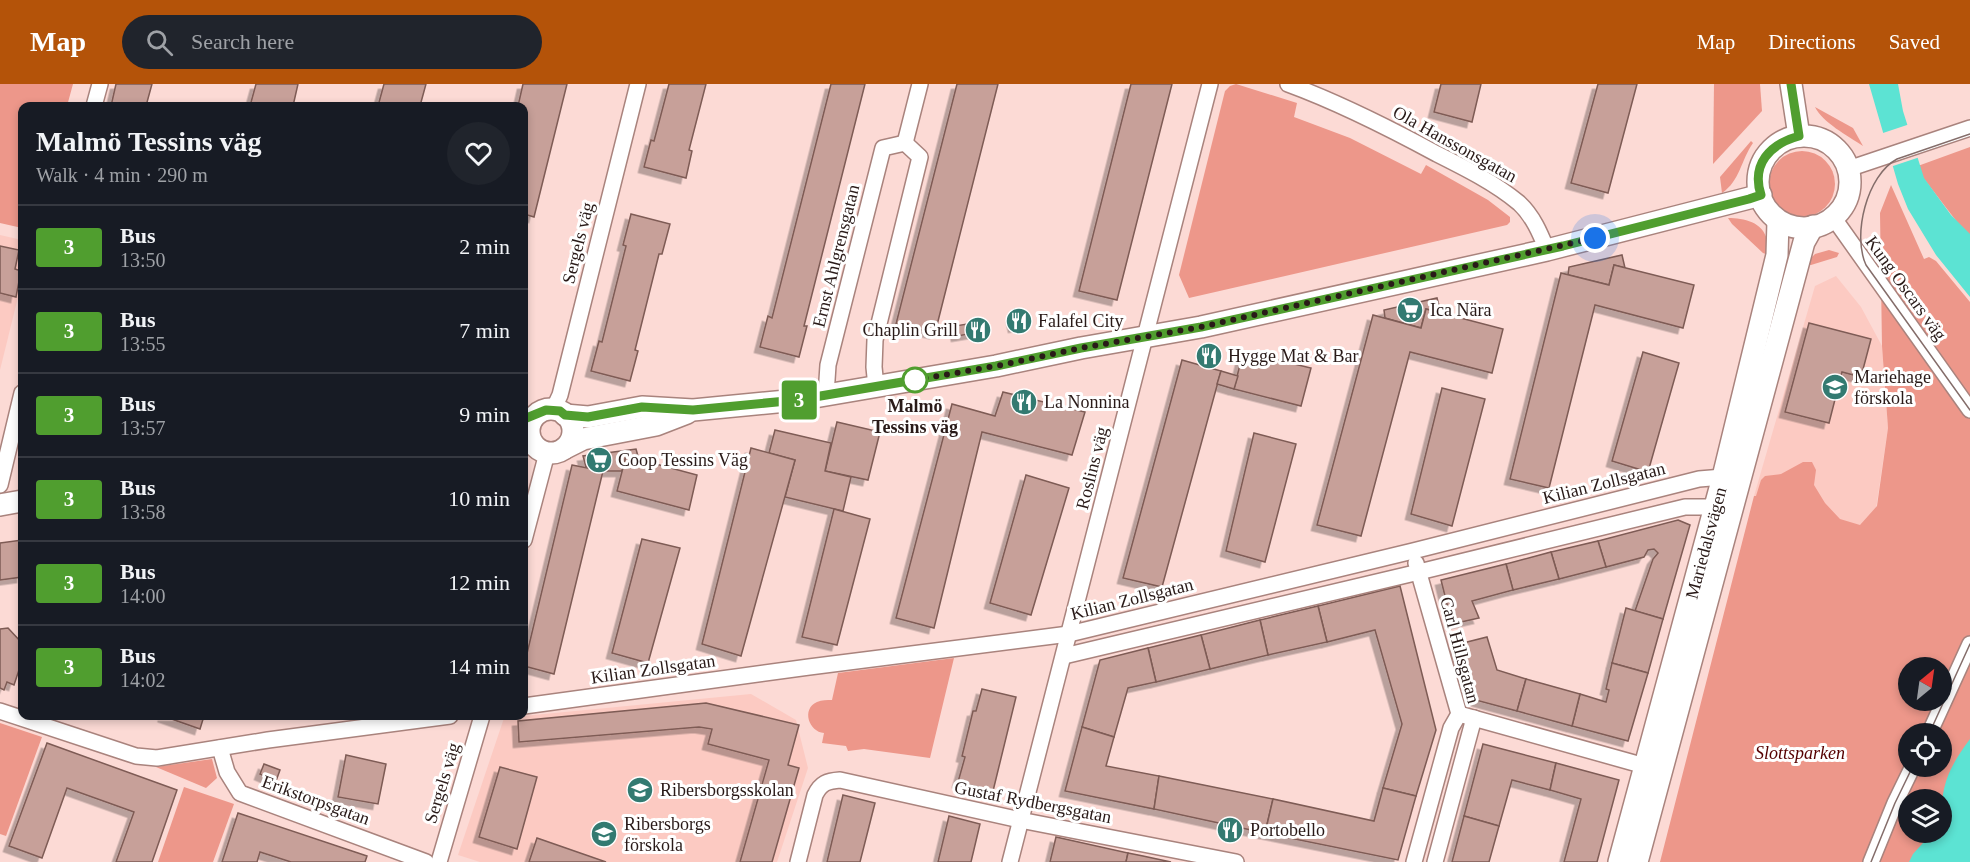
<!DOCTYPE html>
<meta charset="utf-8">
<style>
:root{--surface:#171b24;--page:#20242c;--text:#f1f3f6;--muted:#9ea1a6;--line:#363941;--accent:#b45309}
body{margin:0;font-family:"Times New Roman",serif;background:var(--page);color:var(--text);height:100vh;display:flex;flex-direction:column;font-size:22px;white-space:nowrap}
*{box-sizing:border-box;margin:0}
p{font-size:20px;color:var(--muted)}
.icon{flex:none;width:33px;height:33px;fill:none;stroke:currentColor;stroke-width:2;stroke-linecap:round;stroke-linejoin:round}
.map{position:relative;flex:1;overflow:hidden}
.details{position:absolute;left:18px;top:18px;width:510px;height:618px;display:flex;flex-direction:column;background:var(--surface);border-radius:12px;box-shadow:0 3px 9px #0003}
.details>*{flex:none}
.badge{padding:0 12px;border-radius:4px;font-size:21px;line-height:39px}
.needle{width:39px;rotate:29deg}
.controls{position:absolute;left:1898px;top:573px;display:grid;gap:12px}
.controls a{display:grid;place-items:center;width:54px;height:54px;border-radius:50%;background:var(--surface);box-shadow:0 3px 9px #0003;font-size:30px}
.you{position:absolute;width:30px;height:30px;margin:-15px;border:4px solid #fff;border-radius:50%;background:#1a73e8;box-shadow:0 0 0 9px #1a73e833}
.map>.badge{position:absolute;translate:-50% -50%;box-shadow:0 0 0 3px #fff}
.round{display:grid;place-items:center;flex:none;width:63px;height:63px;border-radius:32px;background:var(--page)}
.head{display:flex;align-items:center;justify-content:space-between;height:102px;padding:0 18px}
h1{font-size:28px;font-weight:700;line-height:45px}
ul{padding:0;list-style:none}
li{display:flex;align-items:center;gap:18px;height:84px;padding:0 18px;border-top:2px solid var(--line)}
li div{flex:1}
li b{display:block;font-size:22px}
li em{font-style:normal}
li .badge{min-width:66px;font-weight:700;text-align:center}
header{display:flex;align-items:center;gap:36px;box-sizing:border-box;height:84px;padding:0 30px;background:var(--accent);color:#fff}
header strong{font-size:28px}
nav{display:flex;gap:33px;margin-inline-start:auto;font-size:21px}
.search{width:420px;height:54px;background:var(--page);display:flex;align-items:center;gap:15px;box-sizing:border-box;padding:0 21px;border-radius:33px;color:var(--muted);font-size:22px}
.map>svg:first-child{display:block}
.built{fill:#fccac2}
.green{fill:#ed978a;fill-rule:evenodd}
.water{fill:#5ce3d3}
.pier{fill:#fcdad5}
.building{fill:#c7a099;stroke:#7e5b55;stroke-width:1.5;filter:url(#shadow)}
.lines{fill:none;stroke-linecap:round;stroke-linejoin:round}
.street-casing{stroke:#a9837d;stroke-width:18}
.secondary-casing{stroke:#a9837d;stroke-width:24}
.street{stroke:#fff;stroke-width:15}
.secondary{stroke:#fff;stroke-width:21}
.tram{stroke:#846d6a;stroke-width:1.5}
.line-casing{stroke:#fff;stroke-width:14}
.line{stroke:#509e2f;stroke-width:9}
.walk{stroke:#291a18;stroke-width:6;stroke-dasharray:0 10.8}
.stop-dot{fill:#fff;stroke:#509e2f;stroke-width:3}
.labels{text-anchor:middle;stroke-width:6;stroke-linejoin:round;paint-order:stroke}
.street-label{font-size:18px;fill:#291a18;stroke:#fff}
.poi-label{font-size:18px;fill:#291a18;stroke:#fff;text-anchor:start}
.stop-label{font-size:18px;font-weight:bold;fill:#291a18;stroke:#fff}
.park-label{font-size:18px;font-style:italic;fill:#560000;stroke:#fff}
</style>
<header>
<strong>Map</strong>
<div class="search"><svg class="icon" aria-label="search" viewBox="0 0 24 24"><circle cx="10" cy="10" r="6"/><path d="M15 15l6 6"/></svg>Search here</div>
<nav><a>Map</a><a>Directions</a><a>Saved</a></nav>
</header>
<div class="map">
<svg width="1970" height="778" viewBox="0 0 1970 778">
<defs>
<filter id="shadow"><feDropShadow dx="-5.5" dy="5.5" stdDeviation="0" flood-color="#0004"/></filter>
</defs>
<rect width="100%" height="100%" fill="#fcdad5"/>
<g class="built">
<polygon points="0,151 22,156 22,197 0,286"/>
<polygon points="1836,192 1861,223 1882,262 1888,344 1873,445 1754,412 1815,202"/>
<polygon points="751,610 796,636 808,684 777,778 480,778 458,771 504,634"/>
</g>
<g class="green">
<polygon points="0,0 73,0 67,22 22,22 22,144 0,139"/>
<polygon points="1236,0 1297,19 1294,33 1350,54 1421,90 1426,81 1488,116 1510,133 1510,138 1507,141 1189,214 1179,191 1225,7 1230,2"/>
<polygon points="1714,0 1760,0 1762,27 1713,80"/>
<path d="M1815 23 1853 44 1863 62C1848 52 1822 38 1815 23Z"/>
<path d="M1751 57 1753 59C1741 76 1740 97 1722 109L1720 93Z"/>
<polygon points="1970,63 1970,155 1915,83"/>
<circle cx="1802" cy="100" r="33"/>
<path d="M1891 101 1924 175 1929 173 1936 177 1970 218V778H1660L1754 412H1756L1761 396 1765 392 1781 390 1803 378H1812L1816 386 1814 401 1825 419 1840 435 1860 441 1877 422 1888 344 1882 262 1880 129ZM1908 584H1941V616H1908ZM1908 650H1941V682H1908ZM1908 716H1941V748H1908Z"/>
<path d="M1728 134C1744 134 1763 138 1767 156 1769 160 1768 166 1768 171L1763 169 1732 140Z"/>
<polygon points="1829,166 1839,169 1837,173 1811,181 1805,180 1815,170"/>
<path d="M954 574 930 674 864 665 848 667 846 662 822 659 824 649C809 648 801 625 817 618 822 616 827 616 832 616L838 589Z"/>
<polygon points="0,639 42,653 6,752 0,750"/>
<polygon points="212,675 217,694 206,704 156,683"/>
<polygon points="184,703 234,720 213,778 158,778"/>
</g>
<g class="water">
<polygon points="1869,0 1898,0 1903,27 1924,94 1951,131 1970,150 1970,213 1936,171 1908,125 1898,100"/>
<path d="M1970 655V778H1909L1913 770 1932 749 1941 748C1941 705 1944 690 1970 655Z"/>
</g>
<polygon class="pier" points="1910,40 1920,73 1890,83 1880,50"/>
<g class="building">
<polygon points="116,0 152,0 146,22 111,22"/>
<polygon points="256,0 298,0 293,22 250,22"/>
<polygon points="384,0 426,0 420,22 378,22"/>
<polygon points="523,0 567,0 534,133 524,130 524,22 518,22"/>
<polygon points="669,0 706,0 689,66 692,67 686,94 644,83 651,56 654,57"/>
<polygon points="831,0 865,0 804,242 807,242 799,273 760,263 768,232 772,234"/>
<polygon points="957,0 998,0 935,249 896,240"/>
<polygon points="1131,0 1172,0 1117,216 1079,207"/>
<polygon points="1441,0 1481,0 1472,38 1434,28"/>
<polygon points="1598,0 1637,0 1608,109 1571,99"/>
<polygon points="631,130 670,140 662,170 659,170 635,266 638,267 630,297 591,287 599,257 602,258 626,162 623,161"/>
<polygon points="0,162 19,166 15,185 21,187 16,213 0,209"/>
<polygon points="1622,171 1625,184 1614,181 1609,201 1568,191 1569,183"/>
<polygon points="1614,181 1694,201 1683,244 1595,221 1549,404 1510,395 1561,189 1609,201"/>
<polygon points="1437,214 1441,229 1426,225 1421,244 1385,234 1384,226"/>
<polygon points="1426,225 1503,245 1492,289 1410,268 1361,452 1317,441 1373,231 1421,244"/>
<polygon points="1029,230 1031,240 1014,243 1012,233"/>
<polygon points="979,238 981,248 957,252 955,242"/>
<polygon points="1809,239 1871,255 1861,293 1842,288 1829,339 1785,328"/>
<polygon points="1243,268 1311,284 1301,322 1234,305"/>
<polygon points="1643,268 1679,279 1648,388 1612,377"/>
<polygon points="1182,276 1221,287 1162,503 1123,494"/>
<polygon points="1221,287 1238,292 1234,305 1217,300"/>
<polygon points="1442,304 1485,315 1452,442 1411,430"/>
<polygon points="1003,308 1085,328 1072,371 982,348 934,544 896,534 952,320 995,332"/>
<polygon points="837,338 880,348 868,396 825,387"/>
<polygon points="775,346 831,359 825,387 851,393 843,427 785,413 795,376 769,369"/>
<polygon points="1254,349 1296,360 1265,478 1226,467"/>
<polygon points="751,364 795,376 741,572 702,560"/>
<polygon points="636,365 639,376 626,372 622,387 603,387 586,383 583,372"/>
<polygon points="626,372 697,391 689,426 617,407"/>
<polygon points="572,381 603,387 554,590 524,582"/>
<polygon points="1026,391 1069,404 1031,531 990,519"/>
<polygon points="834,425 870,435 837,561 802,553"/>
<polygon points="1678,436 1690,441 1663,535 1635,527 1653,475 1658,469 1654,465 1648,466 1644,473 1606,483 1598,457"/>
<polygon points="642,455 680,464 648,579 612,569"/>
<polygon points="22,456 22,493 0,496 0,459"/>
<polygon points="1598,457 1606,483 1559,495 1551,468"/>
<polygon points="1551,468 1559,495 1513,506 1506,480"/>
<polygon points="1506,480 1513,506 1472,517 1479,534 1452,540 1441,496"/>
<polygon points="1400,502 1436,646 1416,712 1383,704 1402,640 1375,546 1327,558 1318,522"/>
<polygon points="1318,522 1327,558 1268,571 1260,536"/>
<polygon points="1626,524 1663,535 1648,589 1612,579"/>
<polygon points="1260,536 1268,571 1210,585 1201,551"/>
<polygon points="8,544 21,558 19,564 22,565 22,577 14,601 7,598 4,606 0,604 0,545"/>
<polygon points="1201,551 1210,585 1156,598 1148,564"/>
<polygon points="1487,553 1497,586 1526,595 1517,627 1468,614 1455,561"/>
<polygon points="1148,564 1156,598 1128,604 1114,653 1082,643 1100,576"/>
<polygon points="1612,579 1648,589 1628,657 1572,642 1580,610 1606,618 1609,606 1606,605"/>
<polygon points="1526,595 1580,610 1572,642 1517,627"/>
<polygon points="982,605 1016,613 993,707 958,698 965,673 962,672 973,627 976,627"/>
<polygon points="706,619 799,641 788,681 799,684 772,778 740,778 769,676 708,660 712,645 699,643 519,658 518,637"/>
<polygon points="163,632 204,632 200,645"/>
<polygon points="1082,643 1114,653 1106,682 1159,692 1154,725 1065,707"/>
<polygon points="47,659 177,706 152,778 116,778 134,728 67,704 42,774 9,762"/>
<polygon points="1483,660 1556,679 1550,706 1512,696 1499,742 1464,732"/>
<polygon points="346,671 386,680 378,720 338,713"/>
<polygon points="1556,679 1619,696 1597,778 1564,778 1581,715 1550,706"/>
<polygon points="264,680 280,686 276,697 260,690"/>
<polygon points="500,683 537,693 517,765 479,753"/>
<polygon points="1159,692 1273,715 1265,749 1154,725"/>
<polygon points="1383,704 1416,712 1398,776 1265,749 1273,715 1374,737"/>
<polygon points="843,711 875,719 860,778 827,778"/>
<polygon points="238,729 367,772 365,778 291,778 260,768 257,778 222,778"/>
<polygon points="949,732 980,740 971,778 938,778"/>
<polygon points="1464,732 1499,742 1489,778 1452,778"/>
<polygon points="1056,753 1128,769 1126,778 1050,778"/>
<polygon points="537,754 606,778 529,778"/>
<polygon points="1128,769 1143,772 1171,778 1126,778"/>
</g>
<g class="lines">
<defs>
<g id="street">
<path d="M1288 0C1340 19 1389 44 1437 70 1465 84 1495 99 1519 119 1533 132 1540 149 1547 166"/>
<polyline points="94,22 100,0"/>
<polyline points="905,59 920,0"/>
<polyline points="1848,85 1970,44"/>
<polyline points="1833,133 1970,326"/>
<polyline points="876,303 874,283 875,256 920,73 905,59"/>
<polyline points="826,311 828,281 883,64 905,59"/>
<polyline points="553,326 560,311 638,0"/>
<polyline points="0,401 22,309"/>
<polyline points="524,456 547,369"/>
<polyline points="1064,572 1419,488 1685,423 1724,423"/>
<polyline points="524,622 809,583 1069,550 1413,467 1699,395 1723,393 1730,395"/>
<polyline points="0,627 136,672 157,674 268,656 450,632"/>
<polyline points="1459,630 1652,684"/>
<polyline points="1929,650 1970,560"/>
<polyline points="220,664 227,688 240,709 426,778"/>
<polyline points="439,778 482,632"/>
<path d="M798 778 815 711C821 699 827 697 840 696L1020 736 1236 778"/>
<polyline points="1010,778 1210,0"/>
<polyline points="1414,778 1451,644 1459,630 1416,479"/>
<polyline points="1435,778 1474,634"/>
<polyline points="1871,778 1895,719 1913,682"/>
</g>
<g id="secondary">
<polyline points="1791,0 1799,52"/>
<circle cx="1804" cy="98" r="46"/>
<circle cx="551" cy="347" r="22"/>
<polyline points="565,331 588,333 642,323 693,326 797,316 996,282 1081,264 1201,243 1547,166 1761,111"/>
<polyline points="565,364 583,355 656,341 687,329"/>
<polyline points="0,421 22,417"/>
<polyline points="1619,778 1723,393 1777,171 1778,137"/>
<polyline points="1637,778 1804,158 1813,142"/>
</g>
</defs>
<use href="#street" class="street-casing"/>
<use href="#secondary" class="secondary-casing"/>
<use href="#street" class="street"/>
<use href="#secondary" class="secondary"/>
<g class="tram">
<path d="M1970 50 1897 75C1867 91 1852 151 1866 181L1970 326"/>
<polyline points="1929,650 1970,560"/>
<polyline points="1871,778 1895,719 1913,682"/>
</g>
</g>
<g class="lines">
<defs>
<path id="line" d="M524 335 546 326 560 327 565 331 588 333 642 323 693 326 797 316 996 282 1081 264 1201 243 1563 162 1749 115 1761 111C1751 80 1770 60 1799 52L1791 0"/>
</defs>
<use href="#line" class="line-casing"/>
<use href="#line" class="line"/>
<polyline class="walk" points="915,296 996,282 1081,264 1201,243 1595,154"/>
</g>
<defs>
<symbol id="supermarket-disc" viewBox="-11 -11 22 22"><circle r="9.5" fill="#337a71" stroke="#fff"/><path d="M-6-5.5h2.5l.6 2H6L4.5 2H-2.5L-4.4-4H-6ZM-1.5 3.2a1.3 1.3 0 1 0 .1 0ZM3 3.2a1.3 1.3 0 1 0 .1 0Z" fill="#fff"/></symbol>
<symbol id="restaurant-disc" viewBox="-11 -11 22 22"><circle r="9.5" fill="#337a71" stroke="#fff"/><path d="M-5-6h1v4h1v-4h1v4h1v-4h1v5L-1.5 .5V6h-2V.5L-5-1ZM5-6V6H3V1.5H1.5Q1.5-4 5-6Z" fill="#fff"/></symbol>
<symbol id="school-disc" viewBox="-11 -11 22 22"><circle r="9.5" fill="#337a71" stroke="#fff"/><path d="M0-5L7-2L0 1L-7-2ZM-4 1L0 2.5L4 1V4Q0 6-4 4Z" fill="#fff"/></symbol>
</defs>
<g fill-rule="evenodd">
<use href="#supermarket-disc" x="1395" y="211" width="30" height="30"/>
<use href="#restaurant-disc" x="1004" y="222" width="30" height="30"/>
<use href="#restaurant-disc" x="963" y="231" width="30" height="30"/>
<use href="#restaurant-disc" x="1194" y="257" width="30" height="30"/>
<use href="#school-disc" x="1820" y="288" width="30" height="30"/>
<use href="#restaurant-disc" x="1009" y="303" width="30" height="30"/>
<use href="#supermarket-disc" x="584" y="361" width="30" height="30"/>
<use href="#school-disc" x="625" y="691" width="30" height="30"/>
<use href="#restaurant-disc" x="1215" y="731" width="30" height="30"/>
<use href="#school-disc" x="589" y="735" width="30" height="30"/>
</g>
<circle class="stop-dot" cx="915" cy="296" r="12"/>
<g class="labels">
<g class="street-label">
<text transform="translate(1455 60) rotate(29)" y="6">Ola Hanssonsgatan</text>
<text transform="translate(578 159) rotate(-76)" y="6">Sergels väg</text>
<text transform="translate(836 172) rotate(-76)" y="6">Ernst Ahlgrensgatan</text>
<text transform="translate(1906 204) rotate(54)" y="6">Kung Oscars väg</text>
<text transform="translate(1092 384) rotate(-76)" y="6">Roslins väg</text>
<text transform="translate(1604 399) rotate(-14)" y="6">Kilian Zollsgatan</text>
<text transform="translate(1706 459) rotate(-75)" y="6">Mariedalsvägen</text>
<text transform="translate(1132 515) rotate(-14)" y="6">Kilian Zollsgatan</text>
<text transform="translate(1460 566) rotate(75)" y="6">Carl Hillsgatan</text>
<text transform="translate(653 585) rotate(-8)" y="6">Kilian Zollsgatan</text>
<text transform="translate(442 699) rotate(-73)" y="6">Sergels väg</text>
<text transform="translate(316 716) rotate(20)" y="6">Erikstorpsgatan</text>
<text transform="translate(1033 718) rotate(11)" y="6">Gustaf Rydbergsgatan</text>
</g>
<g class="poi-label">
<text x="1430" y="232">Ica Nära</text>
<text x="1038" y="243">Falafel City</text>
<text x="958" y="252" text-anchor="end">Chaplin Grill</text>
<text x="1228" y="278">Hygge Mat &amp; Bar</text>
<text x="1854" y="299">Mariehage<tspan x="1854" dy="21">förskola</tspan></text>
<text x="1044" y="324">La Nonnina</text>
<text x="618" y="382">Coop Tessins Väg</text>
<text x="660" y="712">Ribersborgsskolan</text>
<text x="624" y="746">Ribersborgs<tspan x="624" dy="21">förskola</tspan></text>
<text x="1250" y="752">Portobello</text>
</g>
<g class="stop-label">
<text x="915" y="328">Malmö<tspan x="915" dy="21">Tessins väg</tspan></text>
</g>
<g class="park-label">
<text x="1800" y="675">Slottsparken</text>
</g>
</g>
</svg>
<div class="controls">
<a><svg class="needle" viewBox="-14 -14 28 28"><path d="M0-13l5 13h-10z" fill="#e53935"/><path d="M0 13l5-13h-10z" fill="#9ea1a6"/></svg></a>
<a><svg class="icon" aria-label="locate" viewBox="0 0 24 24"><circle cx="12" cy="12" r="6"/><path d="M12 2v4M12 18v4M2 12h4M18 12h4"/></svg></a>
<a><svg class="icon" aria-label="layers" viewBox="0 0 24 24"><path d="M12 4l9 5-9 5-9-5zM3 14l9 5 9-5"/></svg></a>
</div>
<div class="you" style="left:1595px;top:154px"></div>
<b class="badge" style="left:799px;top:316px;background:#509e2f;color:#fff">3</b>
<section class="details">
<div class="head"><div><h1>Malmö Tessins väg</h1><p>Walk · 4 min · 290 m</p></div><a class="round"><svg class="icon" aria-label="heart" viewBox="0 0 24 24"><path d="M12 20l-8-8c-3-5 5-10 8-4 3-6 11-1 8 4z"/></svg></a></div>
<ul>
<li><span class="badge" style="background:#509e2f;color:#fff">3</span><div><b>Bus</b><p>13:50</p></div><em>2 min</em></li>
<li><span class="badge" style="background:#509e2f;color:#fff">3</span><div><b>Bus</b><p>13:55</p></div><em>7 min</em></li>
<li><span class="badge" style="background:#509e2f;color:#fff">3</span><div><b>Bus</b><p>13:57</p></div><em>9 min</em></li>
<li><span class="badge" style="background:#509e2f;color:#fff">3</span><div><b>Bus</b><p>13:58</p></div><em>10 min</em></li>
<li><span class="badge" style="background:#509e2f;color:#fff">3</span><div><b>Bus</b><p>14:00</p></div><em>12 min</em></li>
<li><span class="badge" style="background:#509e2f;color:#fff">3</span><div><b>Bus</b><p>14:02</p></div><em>14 min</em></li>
</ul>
</section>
</div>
